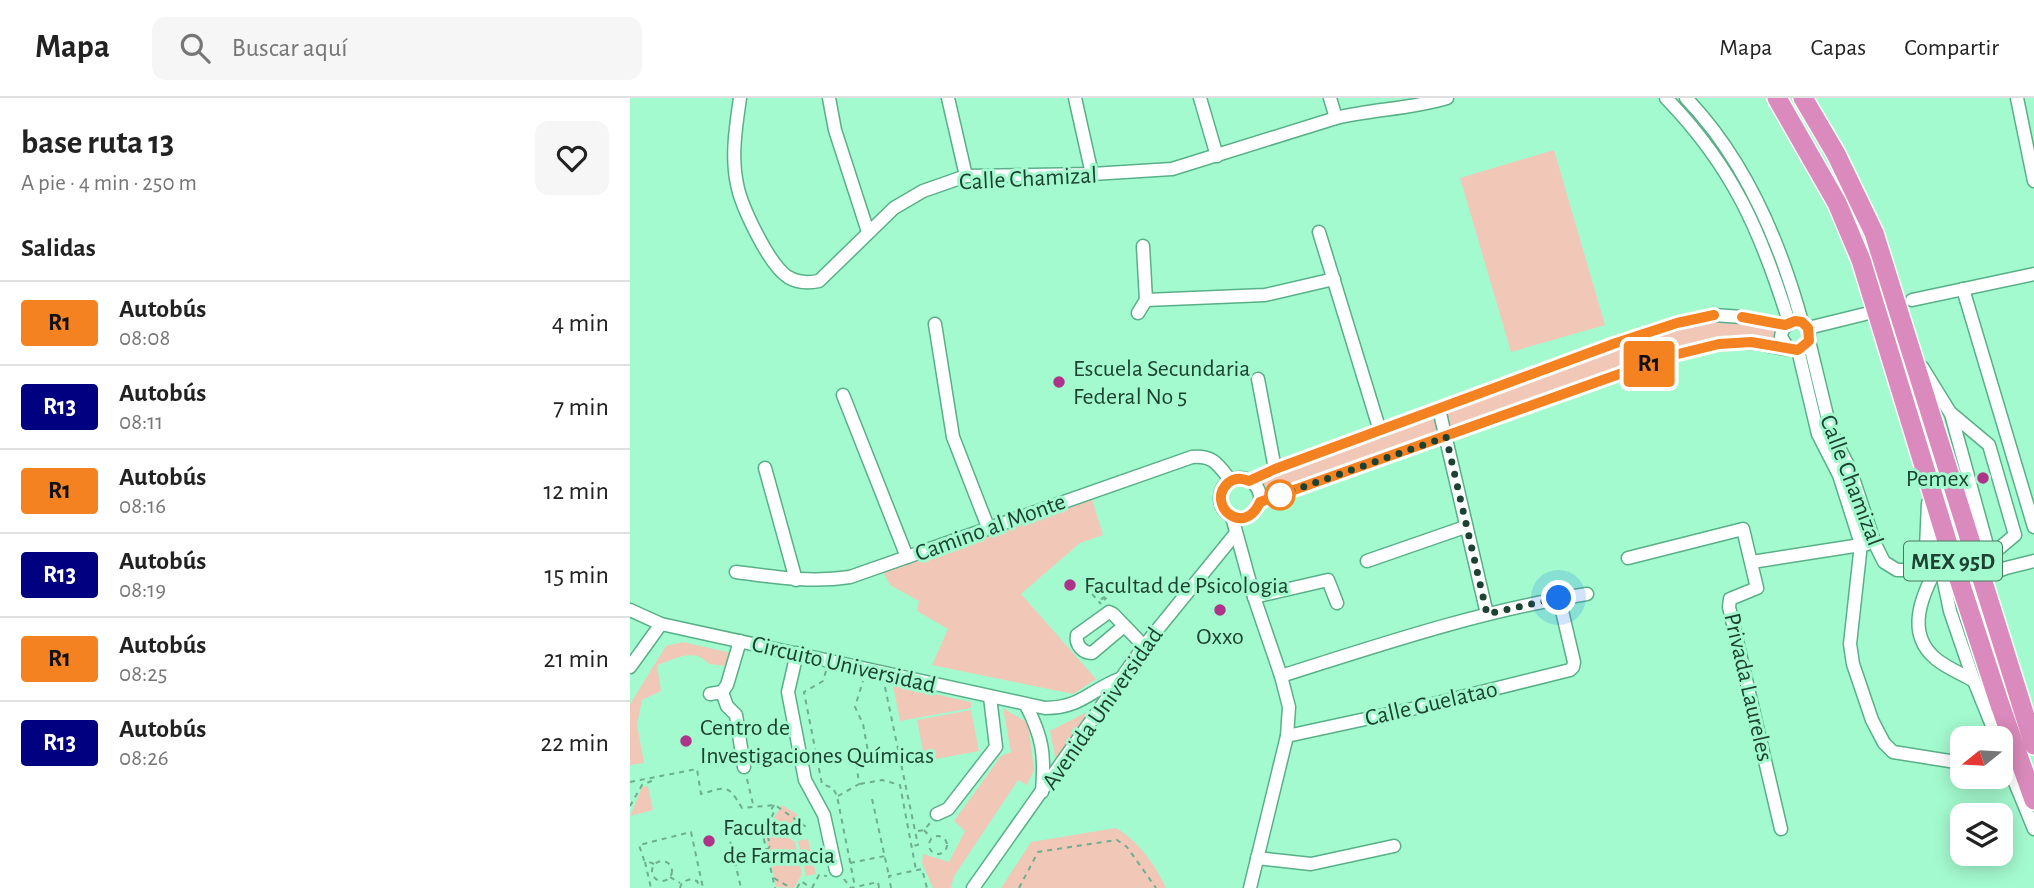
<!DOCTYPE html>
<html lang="es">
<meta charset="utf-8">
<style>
:root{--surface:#fff;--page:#f6f6f6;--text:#222;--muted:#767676;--line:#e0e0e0}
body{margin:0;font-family:"Alegreya Sans",sans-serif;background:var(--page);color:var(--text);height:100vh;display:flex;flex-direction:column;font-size:26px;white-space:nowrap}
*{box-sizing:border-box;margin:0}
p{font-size:23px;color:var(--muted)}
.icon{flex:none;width:38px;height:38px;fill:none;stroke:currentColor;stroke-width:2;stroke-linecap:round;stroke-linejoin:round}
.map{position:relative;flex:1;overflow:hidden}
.side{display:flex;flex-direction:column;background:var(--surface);width:630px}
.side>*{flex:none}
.badge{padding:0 14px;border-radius:5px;font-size:24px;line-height:46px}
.needle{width:46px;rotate:252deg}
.fabs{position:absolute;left:1320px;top:628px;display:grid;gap:14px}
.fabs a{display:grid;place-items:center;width:63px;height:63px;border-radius:14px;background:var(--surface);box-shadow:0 4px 18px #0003;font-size:35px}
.you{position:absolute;width:35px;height:35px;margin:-18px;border:5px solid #fff;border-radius:50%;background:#1a73e8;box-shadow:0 0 0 10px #1a73e833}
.map>.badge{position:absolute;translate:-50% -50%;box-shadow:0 0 0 4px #fff}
h2{padding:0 21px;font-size:26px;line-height:63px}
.round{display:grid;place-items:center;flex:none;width:74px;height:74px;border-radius:14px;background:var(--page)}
.overview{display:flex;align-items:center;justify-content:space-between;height:119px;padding:0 21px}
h1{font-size:33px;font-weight:600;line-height:52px}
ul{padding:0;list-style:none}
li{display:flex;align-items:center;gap:21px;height:84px;padding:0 21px;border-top:2px solid var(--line)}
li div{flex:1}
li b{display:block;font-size:26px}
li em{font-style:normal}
li .badge{min-width:77px;font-weight:700;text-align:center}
header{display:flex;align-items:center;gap:42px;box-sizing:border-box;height:98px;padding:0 35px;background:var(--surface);border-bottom:2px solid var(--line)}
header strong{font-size:33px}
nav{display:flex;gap:38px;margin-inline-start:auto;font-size:24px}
.search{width:490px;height:63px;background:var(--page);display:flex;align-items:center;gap:18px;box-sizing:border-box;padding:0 24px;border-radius:14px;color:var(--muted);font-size:26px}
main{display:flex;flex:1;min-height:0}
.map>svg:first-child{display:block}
.green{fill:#f1c8b8}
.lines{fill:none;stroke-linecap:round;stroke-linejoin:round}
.minor-casing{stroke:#59af88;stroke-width:15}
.highway-casing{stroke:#fff;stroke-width:22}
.path{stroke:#6cae8e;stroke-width:2;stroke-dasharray:5 5;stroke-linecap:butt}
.minor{stroke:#fff;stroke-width:12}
.highway{stroke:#da8abc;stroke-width:19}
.line-casing{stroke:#fff;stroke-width:16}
.line{stroke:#f58220;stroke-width:10}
.walk{stroke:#1d4231;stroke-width:7;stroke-dasharray:0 12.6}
.poi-dot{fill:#ad3489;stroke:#a4facf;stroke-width:2.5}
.stop-dot{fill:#fff;stroke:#f58220;stroke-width:3.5}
.labels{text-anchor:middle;stroke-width:6;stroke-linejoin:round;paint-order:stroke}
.shield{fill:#a4facf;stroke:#467960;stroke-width:2}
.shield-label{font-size:23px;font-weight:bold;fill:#1d4231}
.street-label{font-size:24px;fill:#1d4231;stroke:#a4facf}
.poi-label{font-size:24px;fill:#1d4231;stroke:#a4facf;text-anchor:start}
</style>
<header>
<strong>Mapa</strong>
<div class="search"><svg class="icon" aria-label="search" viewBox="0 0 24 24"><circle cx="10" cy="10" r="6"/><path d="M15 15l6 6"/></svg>Buscar aquí</div>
<nav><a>Mapa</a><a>Capas</a><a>Compartir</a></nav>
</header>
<main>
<section class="side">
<div class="overview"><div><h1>base ruta 13</h1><p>A pie · 4 min · 250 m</p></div><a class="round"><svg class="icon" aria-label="heart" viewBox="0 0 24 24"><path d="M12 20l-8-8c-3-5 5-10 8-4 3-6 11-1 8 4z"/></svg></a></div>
<h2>Salidas</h2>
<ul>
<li><span class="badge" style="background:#f58220;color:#111">R1</span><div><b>Autobús</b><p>08:08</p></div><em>4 min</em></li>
<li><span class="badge" style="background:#000080;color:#fff">R13</span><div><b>Autobús</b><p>08:11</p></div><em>7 min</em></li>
<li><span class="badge" style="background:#f58220;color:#111">R1</span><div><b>Autobús</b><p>08:16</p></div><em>12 min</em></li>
<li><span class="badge" style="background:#000080;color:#fff">R13</span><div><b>Autobús</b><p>08:19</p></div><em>15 min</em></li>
<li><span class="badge" style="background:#f58220;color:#111">R1</span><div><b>Autobús</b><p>08:25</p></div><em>21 min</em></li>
<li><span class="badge" style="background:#000080;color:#fff">R13</span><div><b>Autobús</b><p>08:26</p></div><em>22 min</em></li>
</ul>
</section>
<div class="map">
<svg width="1404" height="790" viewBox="0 0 1404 790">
<rect width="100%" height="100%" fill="#a4facf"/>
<g class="green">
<polygon points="924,52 975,227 881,254 830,80"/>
<polygon points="1088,221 1146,230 1144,244 1040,252 818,333 815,312 1033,233"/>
<polygon points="804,319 807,336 636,398 630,382"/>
<polygon points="462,401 473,437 450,445 391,496 466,581 443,596 302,567 318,531 287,513 289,503 260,487 252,471"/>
<path d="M53 544 101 555 97 568 79 566C64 549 46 561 27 567L31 593 12 602 7 626 14 665 0 667V606L36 548Z"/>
<polygon points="263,587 341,604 341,610 270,623"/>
<polygon points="373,610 398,625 404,672 397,687 388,682 324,778 321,790 303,790 292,765 293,756 319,764 335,733 324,723 371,658 381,654"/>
<polygon points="341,612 349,653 295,663 287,622"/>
<polygon points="459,613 426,663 420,633"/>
<polygon points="18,688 23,712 0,718 12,689"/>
<polygon points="152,707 168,717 157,733 142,723"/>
<polygon points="139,727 165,744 172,776 164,790 146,789 135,736"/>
<path d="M486 730C508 743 525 766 536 790H371L401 744Z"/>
<polygon points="178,741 186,776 176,778 168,743"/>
</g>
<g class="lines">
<defs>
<g id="minor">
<path d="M110 0C106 28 101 58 107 86 111 108 139 167 158 179 168 185 179 185 189 183L264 110 293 93 336 78 462 76 542 71 706 20C743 11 781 11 817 0"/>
<polyline points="199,0 205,32 238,134"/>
<polyline points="318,0 336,78"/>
<polyline points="445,0 462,76"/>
<polyline points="570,0 587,58"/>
<polyline points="700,0 706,20"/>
<path d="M1036 0C1103 69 1131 134 1159 224"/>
<path d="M1056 0C1115 61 1150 144 1172 224"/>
<polyline points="1387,0 1404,83"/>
<polyline points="689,134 750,333"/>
<polyline points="1333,191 1404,429"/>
<polyline points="516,202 635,197 704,181"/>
<polyline points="1282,202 1404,176"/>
<polyline points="508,215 516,202 513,148"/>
<polyline points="305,226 323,339 358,429"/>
<polyline points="1178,230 1235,216"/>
<polyline points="1179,243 1201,334 1220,371 1245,446 1254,464 1267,472 1279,472 1291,463 1296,450 1298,405"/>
<polyline points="1168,252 1188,336 1209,377 1231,446 1220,546 1223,566 1242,622 1254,645 1263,654 1332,665"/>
<polyline points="1292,269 1321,316 1360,458"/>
<polyline points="628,281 645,371"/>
<polyline points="213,297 277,459"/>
<polyline points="809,311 857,516"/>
<polyline points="1322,316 1359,347 1385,437 1360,458 1356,464"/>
<polyline points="135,370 166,482"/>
<circle cx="610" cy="400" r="20"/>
<polyline points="619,383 645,371 986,245 1047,225 1084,217 1112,219 1155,227"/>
<path d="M630 404 1040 258C1067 251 1095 242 1123 245 1139 246 1163 257 1176 247 1182 238 1180 230 1172 224H1159L1152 233 1151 239 1158 250"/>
<polyline points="602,419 624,499 651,578 659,609 657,638 620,790"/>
<polyline points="1302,426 1320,513 1344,583 1367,640"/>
<polyline points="998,460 1113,431 1127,490 1100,501 1099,509 1151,731"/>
<polyline points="737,463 835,429"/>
<polyline points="1122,464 1237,446"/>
<path d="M1309 465C1294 494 1273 534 1306 561 1317 570 1332 576 1344 583"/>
<path d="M106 474C145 479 181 485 220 479L562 359C584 357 588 367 601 383"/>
<polyline points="1350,480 1376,470 1404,463"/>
<polyline points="624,499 698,482 707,505"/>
<path d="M0 512 31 526 415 610C452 610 461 591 492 580"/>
<path d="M494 528 462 555C453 555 445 547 447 537L479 514 483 516 514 548"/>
<polyline points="167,555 158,594 175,682 194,717 206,772"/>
<polyline points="0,569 31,526"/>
<path d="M651 578C752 546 853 512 957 496"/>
<polyline points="92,594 97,608 106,617 114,669"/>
<polyline points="80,596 92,594 97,587 110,543"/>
<path d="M396 607C413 640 415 657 412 694"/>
<polyline points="657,638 791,609 940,572 943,569 944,564 929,500"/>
<polyline points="1370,648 1404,731"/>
<polyline points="307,716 318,711 366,649 360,599"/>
<polyline points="627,760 681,766 764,748"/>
<polyline points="343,790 514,548 606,435"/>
</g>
<g id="highway">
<polyline points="1147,0 1207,105 1231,162 1324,466 1369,604 1404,702"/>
<polyline points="1173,0 1206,56 1244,135 1404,647"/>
</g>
</defs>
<use href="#minor" class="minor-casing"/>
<use href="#highway" class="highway-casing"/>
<g class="path">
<polyline points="465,494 468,497 478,490 470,499 472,501 480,494 481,496 474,502"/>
<polyline points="462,496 471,506"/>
<polyline points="196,573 193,583 174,594 192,686 203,690 207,698 225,789"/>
<polyline points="255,589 288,747 281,748"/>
<polyline points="117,681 123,706"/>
<path d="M0 684 67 671 71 696C97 689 97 685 112 710L145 707 179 731"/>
<polyline points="230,686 252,682 270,687 286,772"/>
<polyline points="208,698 229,686 226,662 239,659 233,626 225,609 233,583"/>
<polyline points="242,701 259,778"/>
<polyline points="144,707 141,712 144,714 138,727 132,733 145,790"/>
<polyline points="0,708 12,687 26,681"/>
<polyline points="294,732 301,740"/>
<polyline points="288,733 294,732 300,725"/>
<polyline points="98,734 111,790"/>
<circle cx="308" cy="747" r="9"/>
<polyline points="137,752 140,748 137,734 142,725 157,735 164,724"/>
<circle cx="32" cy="773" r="10"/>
<polyline points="15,764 21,790"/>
<polyline points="220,765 255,758"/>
<polyline points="24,766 14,762 9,747 61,734 73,790"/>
<polyline points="40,779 50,785"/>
<polyline points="144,780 161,790"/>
<polyline points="214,781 221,790 248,784 249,790"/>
<polyline points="50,790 52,784 61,781 67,783 70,790"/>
<polyline points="167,790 171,783 181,790"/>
<polyline points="182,790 189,777 197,778"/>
<polyline points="261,790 259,778 292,771 297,790"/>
<polyline points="389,790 408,754 487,742 497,749 526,790"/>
</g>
<use href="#minor" class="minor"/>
<use href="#highway" class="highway"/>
</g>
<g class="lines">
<defs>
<path id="line" d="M1084 217 1047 225 986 245 645 371 619 383C612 380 604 380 598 385 575 406 614 441 630 404L1040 258 1089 246 1121 244 1168 252 1179 243 1178 230 1172 224 1165 223 1155 227 1112 219"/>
</defs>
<use href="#line" class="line-casing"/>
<use href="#line" class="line"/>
<polyline class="walk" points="650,397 816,339 857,516 929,500"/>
</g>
<g class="poi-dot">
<circle cx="429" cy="284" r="7"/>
<circle cx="1353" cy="380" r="7"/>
<circle cx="440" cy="487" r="7"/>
<circle cx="590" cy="512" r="7"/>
<circle cx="56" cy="643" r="7"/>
<circle cx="79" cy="743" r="7"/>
</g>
<circle class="stop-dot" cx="650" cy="397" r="14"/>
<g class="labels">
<rect class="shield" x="1274" y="443.5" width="98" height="39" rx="5"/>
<g class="shield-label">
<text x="1323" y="471">MEX 95D</text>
</g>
<g class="street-label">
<text transform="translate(398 80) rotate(-3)" y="8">Calle Chamizal</text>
<text transform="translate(1222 382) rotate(69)" y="8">Calle Chamizal</text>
<text transform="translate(360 429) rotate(-20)" y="8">Camino al Monte</text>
<text transform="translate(214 566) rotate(13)" y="8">Circuito Universidad</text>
<text transform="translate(1119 589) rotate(77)" y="8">Privada Laureles</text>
<text transform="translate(801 605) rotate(-13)" y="8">Calle Guelatao</text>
<text transform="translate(472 610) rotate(-55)" y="8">Avenida Universidad</text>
</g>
<g class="poi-label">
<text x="443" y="278">Escuela Secundaria<tspan x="443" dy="28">Federal No 5</tspan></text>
<text x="1339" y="388" text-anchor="end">Pemex</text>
<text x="454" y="495">Facultad de Psicologia</text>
<text x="590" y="546" text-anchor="middle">Oxxo</text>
<text x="70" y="637">Centro de<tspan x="70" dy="28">Investigaciones Químicas</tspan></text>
<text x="93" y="737">Facultad<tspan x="93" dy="28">de Farmacia</tspan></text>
</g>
</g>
</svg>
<div class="fabs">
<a><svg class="needle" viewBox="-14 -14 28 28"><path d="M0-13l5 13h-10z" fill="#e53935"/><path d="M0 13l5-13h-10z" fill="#767676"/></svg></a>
<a><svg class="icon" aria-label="layers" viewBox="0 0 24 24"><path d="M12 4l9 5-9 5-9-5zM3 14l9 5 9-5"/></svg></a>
</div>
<div class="you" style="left:929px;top:500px"></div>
<b class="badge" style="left:1019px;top:266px;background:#f58220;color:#111">R1</b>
</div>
</main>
